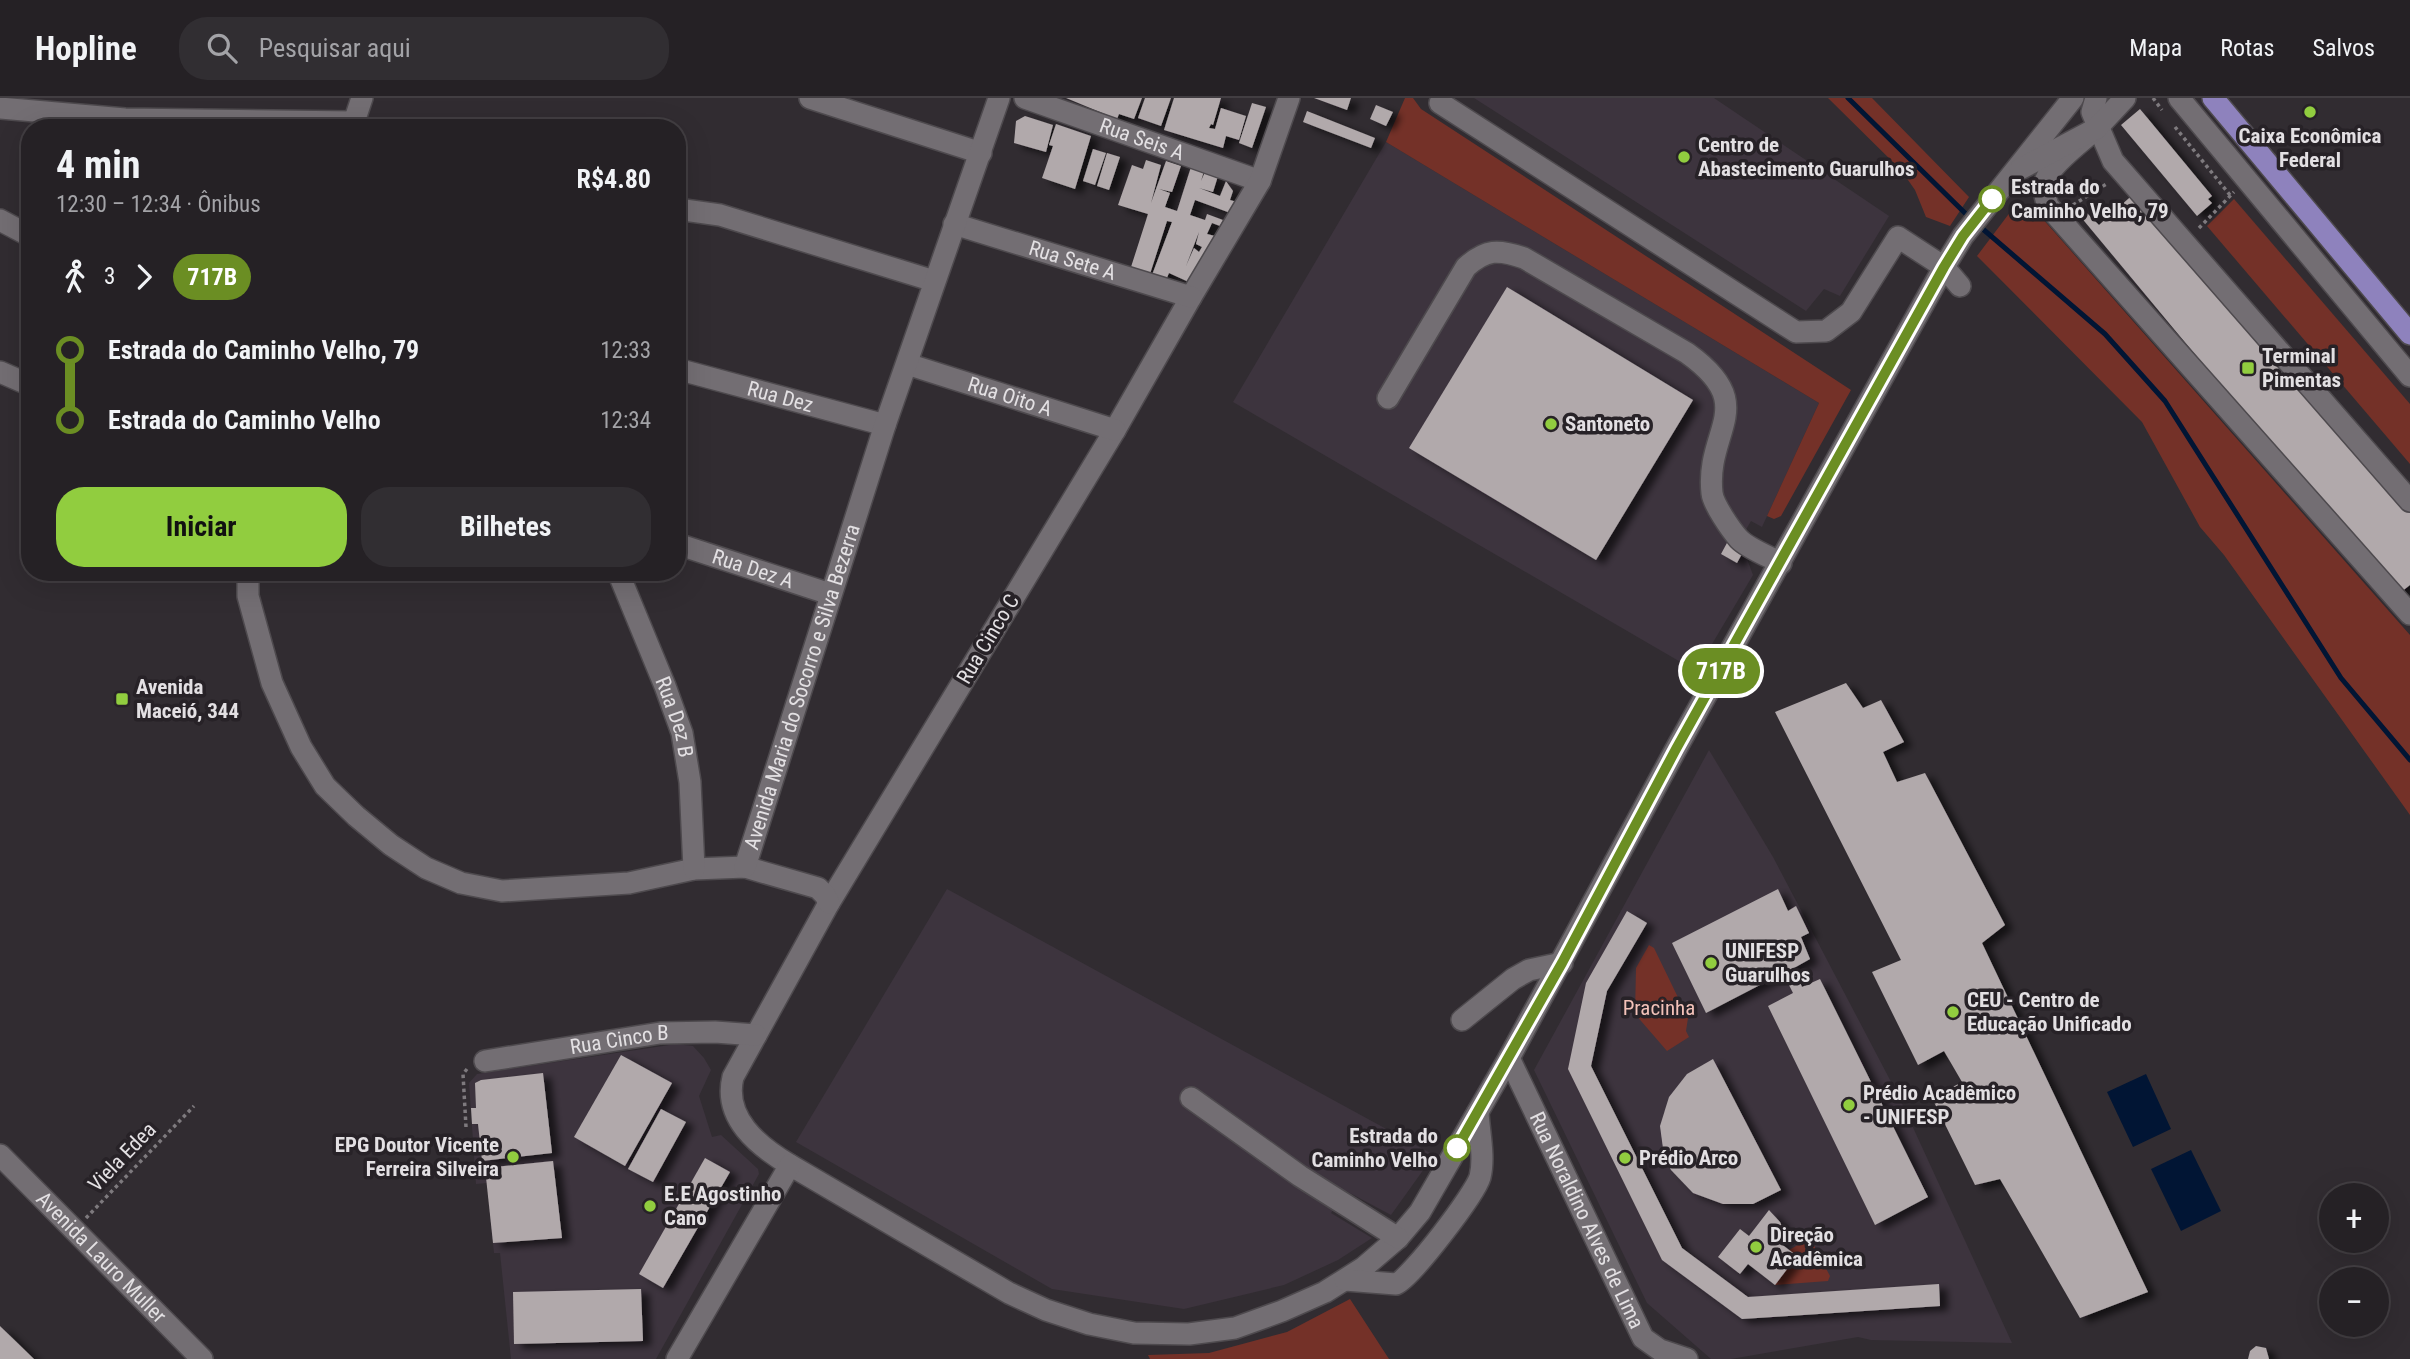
<!DOCTYPE html>
<html lang="pt">
<meta charset="utf-8">
<style>
:root{--surface:#252125;--page:#312e32;--text:#f1f3f6;--muted:#a3a3a7;--line:#423e42;--accent:#91cd3f}
body{margin:0;font-family:"Roboto Condensed",sans-serif;background:var(--page);color:var(--text);height:100vh;display:flex;flex-direction:column;font-size:26px;white-space:nowrap}
*{box-sizing:border-box;margin:0}
p{font-size:23px;color:var(--muted)}
.icon{flex:none;width:38px;height:38px;fill:none;stroke:currentColor;stroke-width:2;stroke-linecap:round;stroke-linejoin:round}
.map{position:relative;flex:1;overflow:hidden}
.details{position:absolute;left:21px;top:21px;width:665px;height:462px;display:flex;flex-direction:column;background:var(--surface);border-radius:28px;box-shadow:0 7px 28px #0002,0 0 0 2px var(--line)}
.details>*{flex:none}
.badge{padding:0 14px;border-radius:23px;font-size:24px;line-height:46px}
.controls{position:absolute;left:2319px;top:1085px;display:grid;gap:14px}
.controls a{display:grid;place-items:center;width:70px;height:70px;border-radius:50%;background:var(--surface);box-shadow:0 7px 28px #0002,0 0 0 2px var(--line);font-size:35px}
.map>.badge{position:absolute;translate:-50% -50%;box-shadow:0 0 0 4px #fff}
.legs{display:flex;align-items:center;gap:10px;height:77px;padding:0 35px;font-size:23px}
.legs p{margin-inline-start:auto}
.summary{display:flex;align-items:center;justify-content:space-between;height:119px;padding:0 35px}
h1{font-size:38px;font-weight:700;line-height:52px}
.primary-button{display:flex;gap:14px;margin-top:auto;padding:14px 35px}
.primary-button a{flex:1;height:80px;border-radius:28px;background:var(--accent);color:#111;font-size:28px;font-weight:700;line-height:80px;text-align:center}
.primary-button a+a{background:var(--page);color:var(--text)}
ul{padding:0 35px;list-style:none}
li{display:flex;align-items:center;gap:24px;height:70px;font-size:26px}
li i{display:grid;place-items:center;width:10px;height:100%;margin:0 9px;background:currentColor}
li i::after{content:'';width:18px;height:18px;margin:-9px;border:5px solid;border-radius:50%;background:var(--surface)}
li p{margin-inline-start:auto}
li:first-child i{background:linear-gradient(#0000 50%,currentColor 0)}
li:last-child i{background:linear-gradient(currentColor 50%,#0000 0)}
header{display:flex;align-items:center;gap:42px;box-sizing:border-box;height:98px;padding:0 35px;background:var(--surface);border-bottom:2px solid var(--line)}
header strong{font-size:33px}
nav{display:flex;gap:38px;margin-inline-start:auto;font-size:24px}
.search{width:490px;height:63px;background:var(--page);display:flex;align-items:center;gap:18px;box-sizing:border-box;padding:0 24px;border-radius:28px;color:var(--muted);font-size:26px}
.map>svg:first-child{display:block}
.built{fill:#3d343e}
.green{fill:#743128}
.water{fill:#011534}
.lines{fill:none;stroke-linecap:round;stroke-linejoin:round}
.stream{stroke:#011534;stroke-width:5}
.building{fill:#b1a9ab;fill-rule:evenodd;filter:url(#shadow)}
.minor-casing{stroke:#4e4a4e;stroke-width:24}
.major-casing{stroke:#4e4a4e;stroke-width:24}
.path{stroke:#7e7a7e;stroke-width:3.5;stroke-dasharray:3.5 3.5;stroke-linecap:butt}
.minor{stroke:#736e73;stroke-width:21}
.major{stroke:#8e82bd;stroke-width:21}
.line-1-casing{stroke:#fff;stroke-width:16}
.line-1{stroke:#6b8e23;stroke-width:10}
.poi-dot{fill:#91cd3f;stroke:#272227;stroke-width:2.5}
.stop-1-dot{fill:#fff;stroke:#6b8e23;stroke-width:3.5}
.labels{text-anchor:middle;stroke-width:7;stroke-linejoin:round;paint-order:stroke}
.poi-label{font-size:21px;font-weight:bold;fill:#e3e0e3;stroke:#272227;text-anchor:start}
.street-label{font-size:21px;fill:#e3e0e3;stroke:#272227}
.stop-label{font-size:21px;font-weight:bold;fill:#e3e0e3;stroke:#272227;text-anchor:start}
.park-label{font-size:21px;fill:#f3c2b9;stroke:#272227}
</style>
<header>
<strong>Hopline</strong>
<div class="search"><svg class="icon" aria-label="search" viewBox="0 0 24 24"><circle cx="10" cy="10" r="6"/><path d="M15 15l6 6"/></svg>Pesquisar aqui</div>
<nav><a>Mapa</a><a>Rotas</a><a>Salvos</a></nav>
</header>
<div class="map">
<svg width="2410" height="1261" viewBox="0 0 2410 1261">
<defs>
<filter id="shadow"><feDropShadow dx="8" dy="4.5" stdDeviation="3.5" flood-color="#0009"/></filter>
</defs>
<rect width="100%" height="100%" fill="#312c31"/>
<g class="built">
<polygon points="1474,0 1714,0 1889,118 1840,198 1824,191 1806,213"/>
<polygon points="1386,44 1819,305 1762,429 1751,423 1740,442 1753,477 1696,573 1233,304"/>
<polygon points="1709,652 1773,759 1899,999 2012,1245 1871,1242 1858,1239 1731,1261 1711,1261 1647,1205 1534,972"/>
<polygon points="947,791 1434,1057 1391,1117 1346,1093 1331,1115 1372,1140 1338,1162 1284,1187 1184,1211 1052,1191 796,1044"/>
<polygon points="676,946 693,948 704,960 711,972 699,998 712,1039 721,1037 758,1071 759,1076 656,1261 511,1261 500,1155 494,1155 487,1085 476,1086 469,985 477,976"/>
</g>
<g class="green">
<polygon points="1405,0 1413,0 1421,11 1851,292 1781,418 1774,421 1767,418 1819,305 1386,44"/>
<polygon points="1828,0 1872,0 1969,99 1950,128 1926,119 1915,92 1901,72"/>
<polygon points="2234,101 2410,306 2410,366 2207,128"/>
<polygon points="2023,109 2042,120 2410,537 2410,717 2224,457 2200,429 2142,324 1977,158 2011,113"/>
<polygon points="1649,847 1654,850 1688,920 1686,933 1689,939 1667,953 1635,916 1636,870"/>
<polygon points="1810,1140 1830,1178 1828,1183 1775,1187 1797,1158 1789,1152"/>
<polygon points="1350,1201 1389,1261 1150,1261 1148,1257 1209,1255 1287,1234"/>
</g>
<g class="water">
<polygon points="2146,976 2171,1031 2133,1049 2107,994"/>
<polygon points="2191,1052 2221,1113 2181,1133 2151,1071"/>
</g>
<g class="lines">
<g class="stream">
<polyline points="1848,0 1970,120"/>
<polyline points="1977,126 2105,236 2165,303 2341,580 2410,662"/>
</g>
</g>
<g class="building">
<polygon points="1066,0 1142,0 1134,21 1119,16 1117,21"/>
<polygon points="1145,0 1171,0 1161,28 1138,20"/>
<polygon points="1174,0 1221,0 1213,27 1211,26 1209,30 1215,31 1221,10 1246,18 1239,42 1226,38 1223,50 1164,32"/>
<polygon points="1314,0 1351,0 1347,12"/>
<polygon points="1252,5 1266,9 1252,50 1239,45"/>
<polygon points="1376,7 1393,14 1386,28 1370,21"/>
<polygon points="2140,11 2212,98 2208,101 2212,105 2197,118 2121,27"/>
<polygon points="1307,13 1375,40 1371,50 1303,24"/>
<polygon points="1025,18 1053,27 1046,54 1014,45 1016,23"/>
<polygon points="1056,26 1091,38 1075,91 1042,80 1053,48 1049,47"/>
<polygon points="1093,51 1106,55 1095,87 1083,83"/>
<polygon points="1107,55 1120,59 1109,92 1097,88"/>
<path d="M1146 62 1161 67 1151 105 1166 63 1181 68 1172 94 1159 91 1170 95 1165 109 1177 113 1191 69 1204 73 1201 83 1205 74 1218 78 1213 94 1199 90 1220 98 1226 83 1233 93 1230 102 1237 104 1233 116 1195 102 1190 117 1205 122 1207 116 1223 122 1220 128 1212 125 1207 136 1215 138 1193 186 1169 175 1166 182 1152 177 1172 124 1167 123 1150 176 1131 169 1148 116 1118 107 1132 67 1143 71ZM1199 134 1196 146 1202 149 1199 154 1194 150 1186 168Z"/>
<polygon points="2138,92 2410,414 2410,487 2396,498 2080,118 2086,114 2099,127"/>
<polygon points="1507,189 1693,302 1596,462 1409,350"/>
<polygon points="1728,443 1744,452 1737,465 1721,456"/>
<polygon points="1846,585 1863,610 1881,602 1904,644 1883,654 1897,684 1925,675 2005,827 1982,845 2148,1194 2080,1220 2000,1081 1975,1087 1932,1000 1962,984 1944,953 1918,967 1872,874 1901,862 1775,614"/>
<polygon points="1778,791 1788,813 1796,808 1809,835 1801,839 1810,861 1794,870 1802,889 1820,881 1928,1099 1875,1127 1768,908 1793,895 1783,875 1706,915 1672,845"/>
<polygon points="1627,813 1647,825 1607,893 1591,968 1682,1150 1748,1199 1939,1186 1940,1208 1742,1221 1662,1162 1568,971 1586,885"/>
<polygon points="621,957 672,985 625,1068 574,1039"/>
<polygon points="1713,961 1781,1092 1753,1106 1723,1106 1693,1095 1671,1072 1664,1058 1660,1028 1669,999 1687,976"/>
<polygon points="543,975 552,1055 482,1063 478,1026 472,1026 471,1010 476,1010 475,985 481,982"/>
<polygon points="661,1011 686,1024 653,1084 628,1071"/>
<polygon points="705,1060 730,1074 663,1190 639,1176"/>
<polygon points="553,1063 562,1140 493,1145 485,1070"/>
<polygon points="1769,1112 1780,1124 1786,1137 1780,1145 1797,1158 1775,1187 1748,1166 1740,1176 1718,1159 1740,1131 1749,1138"/>
<polygon points="641,1191 643,1243 514,1246 513,1194"/>
<polygon points="0,1228 34,1261 0,1261"/>
<polygon points="2256,1248 2266,1250 2269,1261 2248,1261 2250,1253"/>
</g>
<g class="lines">
<defs>
<g id="minor">
<polyline points="810,0 981,55"/>
<path id="s1" d="M1025 0 1260 83"/>
<path d="M1289 0 1260 83 1191 199 1115 332 829 805 733 979C723 1020 758 1048 790 1067L1009 1195 1046 1212 1089 1226 1134 1235 1189 1236 1235 1230 1282 1213 1325 1194 1363 1170 1398 1140 1420 1114 1509 960 1676 651 1944 169 1963 138 2073 0"/>
<polyline points="2096,0 2092,14 2113,63 2410,403"/>
<polyline points="2179,0 2410,278"/>
<polyline points="1440,5 1796,234 1826,233 1851,214 1898,139 1944,169 1960,188"/>
<polyline points="0,10 125,21 354,24"/>
<polyline points="352,30 362,0"/>
<path d="M2097 30C2084 42 2052 65 2046 81 2043 90 2045 100 2048 108L2410 516"/>
<polyline points="2020,71 2097,30 2125,0"/>
<polyline points="677,111 720,117 934,183"/>
<polyline points="0,122 30,138"/>
<path id="s2" d="M954 126 1191 199"/>
<path id="s3" d="M907 266 1115 332"/>
<path id="s4" d="M677 271 885 327"/>
<polyline points="0,274 30,287"/>
<path d="M1388 300 1466 169C1486 151 1498 151 1524 160L1687 255C1761 308 1705 331 1712 395 1713 406 1731 432 1739 441 1749 451 1768 458 1781 465"/>
<path id="s5" d="M677 446 830 496"/>
<polyline points="248,474 248,498 272,585 301,649 325,688 356,718 391,747 426,770 461,785 502,793 629,785 694,771 745,769 818,790 825,797 829,805"/>
<path id="s6" d="M618 474 665 588 682 635 690 684 694 771"/>
<path id="s7" d="M745 769 885 327 999 0"/>
<polyline points="1462,922 1513,881 1529,872 1562,865"/>
<path id="s8" d="M1509 960 1643 1240 1660 1252 1687 1261"/>
<path id="s9" d="M485 963 660 935 715 934 756 937"/>
<polyline points="1191,1000 1300,1078 1398,1140"/>
<path id="s10" d="M0 1057 202 1261"/>
<path d="M1345 1182 1396 1186C1411 1180 1475 1096 1480 1079 1485 1059 1479 1034 1478 1014"/>
<polyline points="677,1261 790,1067"/>
</g>
<polyline id="major" points="2213,0 2410,236"/>
</defs>
<use href="#minor" class="minor-casing"/>
<use href="#major" class="major-casing"/>
<g class="path">
<polyline points="2153,0 2162,12"/>
<polyline points="2175,29 2230,97"/>
<polyline points="2073,107 2108,85"/>
<polyline points="2199,130 2234,94"/>
<polyline points="466,1029 463,976 467,971"/>
<polyline points="86,1120 194,1008"/>
</g>
<use href="#minor" class="minor"/>
<use href="#major" class="major"/>
</g>
<g class="lines">
<defs>
<polyline id="line-1" points="1457,1050 1562,865 1676,651 1944,169 1963,138 1992,101"/>
</defs>
<use href="#line-1" class="line-1-casing"/>
<use href="#line-1" class="line-1"/>
</g>
<g class="poi-dot">
<circle cx="2310" cy="14" r="7"/>
<circle cx="1684" cy="59" r="7"/>
<rect x="2241" y="263" width="14" height="14" rx="3.5"/>
<circle cx="1551" cy="326" r="7"/>
<rect x="115" y="594" width="14" height="14" rx="3.5"/>
<circle cx="1711" cy="865" r="7"/>
<circle cx="1953" cy="914" r="7"/>
<circle cx="1849" cy="1007" r="7"/>
<circle cx="513" cy="1059" r="7"/>
<circle cx="1625" cy="1060" r="7"/>
<circle cx="650" cy="1108" r="7"/>
<circle cx="1756" cy="1149" r="7"/>
</g>
<g class="stop-1-dot">
<circle cx="1992" cy="101" r="12"/>
<circle cx="1457" cy="1050" r="12"/>
</g>
<g class="labels">
<g class="poi-label">
<text x="2310" y="45" text-anchor="middle">Caixa Econômica<tspan x="2310" dy="24">Federal</tspan></text>
<text x="1698" y="54">Centro de<tspan x="1698" dy="24">Abastecimento Guarulhos</tspan></text>
<text x="2262" y="265">Terminal<tspan x="2262" dy="24">Pimentas</tspan></text>
<text x="1565" y="333">Santoneto</text>
<text x="136" y="596">Avenida<tspan x="136" dy="24">Maceió, 344</tspan></text>
<text x="1725" y="860">UNIFESP<tspan x="1725" dy="24">Guarulhos</tspan></text>
<text x="1967" y="909">CEU - Centro de<tspan x="1967" dy="24">Educação Unificado</tspan></text>
<text x="1863" y="1002">Prédio Acadêmico<tspan x="1863" dy="24">- UNIFESP</tspan></text>
<text x="499" y="1054" text-anchor="end">EPG Doutor Vicente<tspan x="499" dy="24">Ferreira Silveira</tspan></text>
<text x="1639" y="1067">Prédio Arco</text>
<text x="664" y="1103">E.E Agostinho<tspan x="664" dy="24">Cano</tspan></text>
<text x="1770" y="1144">Direção<tspan x="1770" dy="24">Acadêmica</tspan></text>
</g>
<g class="street-label">
<text dy="7" stroke="none"><textPath href="#s1" startOffset="124">Rua Seis A</textPath></text>
<text dy="7" stroke="none"><textPath href="#s2" startOffset="124">Rua Sete A</textPath></text>
<text dy="7" stroke="none"><textPath href="#s4" startOffset="107">Rua Dez</textPath></text>
<text dy="7" stroke="none"><textPath href="#s3" startOffset="108">Rua Oito A</textPath></text>
<text dy="7" stroke="none"><textPath href="#s5" startOffset="80">Rua Dez A</textPath></text>
<text transform="translate(988 541) rotate(-59)" y="7">Rua Cinco C</text>
<text dy="7" stroke="none"><textPath href="#s7" startOffset="189">Avenida Maria do Socorro e Silva Bezerra</textPath></text>
<text dy="7" stroke="none"><textPath href="#s6" startOffset="156">Rua Dez B</textPath></text>
<text dy="7" stroke="none"><textPath href="#s9" startOffset="136">Rua Cinco B</textPath></text>
<text transform="translate(122 1059) rotate(-46)" y="7">Viela Edea</text>
<text dy="7" stroke="none"><textPath href="#s8" startOffset="180">Rua Noraldino Alves de Lima</textPath></text>
<text dy="7" stroke="none"><textPath href="#s10" startOffset="144">Avenida Lauro Muller</textPath></text>
</g>
<g class="stop-label">
<text x="2011" y="96">Estrada do<tspan x="2011" dy="24">Caminho Velho, 79</tspan></text>
<text x="1438" y="1045" text-anchor="end">Estrada do<tspan x="1438" dy="24">Caminho Velho</tspan></text>
</g>
<g class="park-label">
<text x="1659" y="917">Pracinha</text>
</g>
</g>
</svg>
<div class="controls">
<a>+</a>
<a>−</a>
</div>
<b class="badge" style="left:1721px;top:573px;background:#6b8e23;color:#fff">717B</b>
<section class="details">
<div class="summary"><div><h1>4 min</h1><p>12:30 – 12:34 · Ônibus</p></div><b>R$4.80</b></div>
<div class="legs"><svg class="icon" aria-label="walk" viewBox="0 0 24 24"><circle cx="13" cy="4" r="2"/><path d="M13 8l-2 6 4 7M11 14l-3 7M7 12l3-4h3l4 4"/></svg>3<svg class="icon" aria-label="forward" viewBox="0 0 24 24"><path d="M9 5l7 7-7 7"/></svg><b class="badge" style="background:#6b8e23;color:#fff">717B</b></div>
<ul>
<li><i style="color:#6b8e23"></i><b>Estrada do Caminho Velho, 79</b><p>12:33</p></li>
<li><i style="color:#6b8e23"></i><b>Estrada do Caminho Velho</b><p>12:34</p></li>
</ul>
<div class="primary-button"><a>Iniciar</a><a>Bilhetes</a></div>
</section>
</div>
